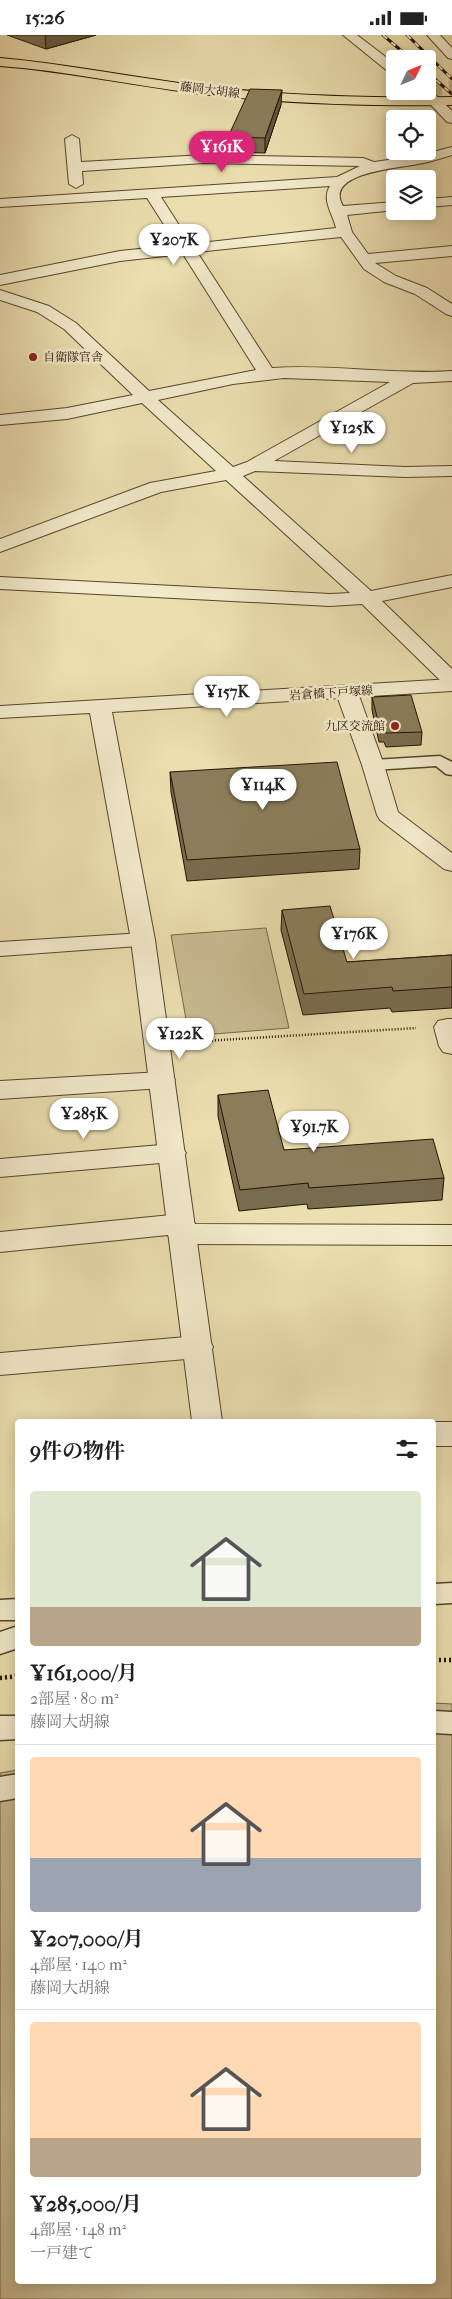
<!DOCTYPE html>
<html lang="ja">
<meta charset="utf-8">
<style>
:root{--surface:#fff;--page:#f6f6f6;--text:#222;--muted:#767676;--line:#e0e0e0;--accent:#db2777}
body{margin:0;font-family:"IM FELL French Canon","Noto Serif JP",serif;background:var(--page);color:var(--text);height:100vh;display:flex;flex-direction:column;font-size:19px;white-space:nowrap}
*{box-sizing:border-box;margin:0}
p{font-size:16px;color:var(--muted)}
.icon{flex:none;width:28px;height:28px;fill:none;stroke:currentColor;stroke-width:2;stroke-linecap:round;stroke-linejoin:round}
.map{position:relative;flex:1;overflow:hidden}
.drawer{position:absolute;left:15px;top:1384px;width:421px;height:865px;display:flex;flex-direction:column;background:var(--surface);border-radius:5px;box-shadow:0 2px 12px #0003}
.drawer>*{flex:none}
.needle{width:32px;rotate:47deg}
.tools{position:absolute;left:386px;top:15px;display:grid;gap:10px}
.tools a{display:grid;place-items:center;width:50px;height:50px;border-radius:5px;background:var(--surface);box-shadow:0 2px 12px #0003;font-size:25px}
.price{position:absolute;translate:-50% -42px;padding:0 11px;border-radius:18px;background:#fff;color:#222;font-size:16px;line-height:32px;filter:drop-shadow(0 1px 2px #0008)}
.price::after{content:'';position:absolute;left:50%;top:30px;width:15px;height:11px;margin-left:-8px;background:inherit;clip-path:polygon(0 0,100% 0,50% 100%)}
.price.current{background:var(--accent);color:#fff}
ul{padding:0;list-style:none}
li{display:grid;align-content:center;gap:10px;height:265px;padding:0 15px}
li+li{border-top:1px solid var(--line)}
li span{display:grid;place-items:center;height:155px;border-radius:5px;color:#555}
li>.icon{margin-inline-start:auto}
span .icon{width:90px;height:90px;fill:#fffc;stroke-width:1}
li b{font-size:21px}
h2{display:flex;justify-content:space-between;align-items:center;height:60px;padding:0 15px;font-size:21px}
.status{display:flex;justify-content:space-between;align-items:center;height:35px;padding:0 25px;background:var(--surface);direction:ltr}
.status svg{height:14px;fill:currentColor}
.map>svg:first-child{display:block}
.green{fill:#c9bb91;stroke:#766749}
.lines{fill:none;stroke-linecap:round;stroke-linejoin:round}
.pedestrian-tunnel{stroke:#c3b58c;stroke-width:14;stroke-dasharray:14 7;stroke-linecap:butt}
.service-casing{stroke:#56462c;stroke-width:3}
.minor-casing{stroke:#56462c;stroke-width:2}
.tertiary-casing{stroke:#56462c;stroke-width:2}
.primary-casing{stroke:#241301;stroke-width:2}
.path-far1{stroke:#241301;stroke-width:2.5;stroke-dasharray:1 2;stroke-linecap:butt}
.path{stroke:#241301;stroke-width:4.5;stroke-dasharray:2 3;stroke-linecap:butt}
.service{fill:#f2eacb;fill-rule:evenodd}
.minor{fill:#f2eacb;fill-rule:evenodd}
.tertiary{fill:#f2eacb;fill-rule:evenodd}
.primary{fill:#ebdeaf;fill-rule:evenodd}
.rail-casing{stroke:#241301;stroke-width:3}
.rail{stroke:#f2eacb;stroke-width:2;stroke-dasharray:5.5;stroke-linecap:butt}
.wall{fill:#786c4e;stroke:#241301}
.shaded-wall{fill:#615840;stroke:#241301}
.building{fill:#8b7d5b;stroke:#241301}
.poi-dot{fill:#8f2418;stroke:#f2eacb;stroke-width:2}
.labels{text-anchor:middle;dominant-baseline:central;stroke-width:5;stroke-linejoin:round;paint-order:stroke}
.far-street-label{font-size:12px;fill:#241301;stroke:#f2eacb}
.far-poi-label{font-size:12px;fill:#241301;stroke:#f2eacb;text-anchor:start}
</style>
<div class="status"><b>15:26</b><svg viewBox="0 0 49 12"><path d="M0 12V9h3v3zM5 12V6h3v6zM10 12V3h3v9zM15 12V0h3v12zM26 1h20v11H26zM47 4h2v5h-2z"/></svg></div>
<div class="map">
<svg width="452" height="2264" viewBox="0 0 452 2264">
<rect width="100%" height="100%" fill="#ebdeaf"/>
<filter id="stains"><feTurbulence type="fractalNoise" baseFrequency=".004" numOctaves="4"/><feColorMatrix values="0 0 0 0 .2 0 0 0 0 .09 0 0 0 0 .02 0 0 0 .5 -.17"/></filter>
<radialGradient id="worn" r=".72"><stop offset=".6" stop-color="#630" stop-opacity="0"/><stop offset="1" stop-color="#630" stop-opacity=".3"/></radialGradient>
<path class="green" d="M266 893 289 993 189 1001 171 900Z
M434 1668 452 1669V2264H0V1738L17 1735 18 2246H434Z"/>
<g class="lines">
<path class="pedestrian-tunnel" d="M428 54 452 53"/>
<g class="service-casing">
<path id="service" d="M440 721 452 727V740L446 739 436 731 373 735 367 734 364 730 367 726 373 725Z
M452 1548V1568L434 1569V1549Z
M18 1564V1585H0V1565Z
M18 1591V1613L0 1619V1597Z
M434 1676 452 1677V1699L434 1698Z
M0 1681H18V1704L0 1705Z
M18 1739V1763L0 1766V1742Z"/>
</g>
<g class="minor-casing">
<path id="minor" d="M343 0H357L395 29V39L390 38Z
M427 0H440L452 13V24L448 23Z
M428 53 452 76V88L447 87 418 56H428Z
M72 100 79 104 81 127 204 120 363 123 374 127 417 121 452 112V120C441 123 430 127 418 129 401 133 323 137 343 171L395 167V175L347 180 352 197 368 219 452 211V221L375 228 396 241 427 253 452 269V281L446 279 415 259 384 247 364 234 341 202 197 217 272 333C332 329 392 340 452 336V346L413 348 274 426 405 432 452 431V441L405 442 255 436 243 441 371 556 452 540V552L382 566 452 634V652L445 650 362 569 330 571 0 554V542L330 559 350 558 226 445 161 457 0 517V504L150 448 216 436 142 368 67 384 0 390V380L67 373 133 360 64 294 37 277 0 265V255L49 271 76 288 149 356 256 335 183 219 120 226 0 250V240L120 216 177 210 147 163 0 172V164L337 142 360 131 204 128 82 136 83 149 76 153 69 149 65 104ZM330 151C321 165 333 179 336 193L191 209 161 162ZM284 343 390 347 247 427 233 432 158 365 233 349Z
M452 162V170L428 172V164Z
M347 652 354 654 358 658 384 730 398 777 452 818V836L444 834 380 785 377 780 362 730 336 658 340 654Z
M143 898 152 900 155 905 152 910 0 921V907Z
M447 984H452V1019L443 1017 439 1011 434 992 438 986Z
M162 1037 171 1039 175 1045 171 1051 162 1053 0 1064V1046Z
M172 1109 182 1112 186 1118 182 1124 172 1127 0 1142V1124Z
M181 1179 191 1182 195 1189 452 1190V1210L182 1209 172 1206 168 1200 0 1217V1197Z
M198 1301 209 1304 213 1312 209 1320 198 1323 0 1340V1318Z
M434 1387H452V1411H434Z"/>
</g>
<g class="tertiary-casing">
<path id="tertiary" d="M452 644V656L112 677 155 905 222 1386H192L131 905 90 678 0 683V671Z"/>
</g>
<g class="primary-casing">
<path id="primary" d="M0 23C68 29 135 43 203 51 285 61 369 63 452 62V70C369 71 285 69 202 59 135 51 68 36 0 31Z"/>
</g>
<path class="path-far1" d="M188 1007 416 993"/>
<path class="path" d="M434 1625H452
M0 1643 18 1641"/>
<use href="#service" class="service"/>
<use href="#minor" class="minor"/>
<use href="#tertiary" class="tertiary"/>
<use href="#primary" class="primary"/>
<g class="rail-casing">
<path id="rail" d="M383 0 411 24
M407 0 452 44
M428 38 452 59"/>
</g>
<use href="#rail" class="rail"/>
</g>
<path class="wall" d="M7 0H96L46 14Z
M281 70 265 118 228 117V102Z
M372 662 422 697 421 710 386 712 384 707H379L372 675Z
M170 737 360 814 359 834 187 846 171 757Z
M282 875 347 927 452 920V973L392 977 390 973 303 980 281 895Z
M218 1060 284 1115 444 1143 442 1165 308 1174 307 1169 239 1176 218 1081Z"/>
<path class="shaded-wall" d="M47 0H96L46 14 45 1Z
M282 55 281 70 265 118V103Z"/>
<path class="building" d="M250 54 282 55 265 103 228 102Z
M411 660 422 697 386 698 385 694H380L372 662Z
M337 727 360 814 187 825 170 737Z
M330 871 347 927 452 920V952L393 956 392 952 304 959 282 875Z
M268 1055 284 1115 433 1104 444 1143 309 1153 308 1148 240 1155 218 1060Z"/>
<g class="poi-dot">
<circle cx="33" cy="322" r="5"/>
<circle cx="395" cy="691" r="5"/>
</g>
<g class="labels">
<g class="far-street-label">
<text transform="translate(210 55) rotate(7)">藤岡大胡線</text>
<text transform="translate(331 658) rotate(-4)">岩倉橋下戸塚線</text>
</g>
<g class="far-poi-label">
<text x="43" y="322">自衛隊官舎</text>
<text x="385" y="691" text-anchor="end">九区交流館</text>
</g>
</g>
<rect width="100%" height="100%" filter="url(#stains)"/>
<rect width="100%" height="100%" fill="url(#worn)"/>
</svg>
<div class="tools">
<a><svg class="needle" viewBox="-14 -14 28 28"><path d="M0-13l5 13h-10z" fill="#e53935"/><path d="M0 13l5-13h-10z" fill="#767676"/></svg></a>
<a><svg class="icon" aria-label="locate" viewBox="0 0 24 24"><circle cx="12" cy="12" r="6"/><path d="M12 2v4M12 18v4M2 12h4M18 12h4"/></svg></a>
<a><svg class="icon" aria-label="layers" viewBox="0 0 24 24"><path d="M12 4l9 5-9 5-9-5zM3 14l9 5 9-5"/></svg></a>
</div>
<b class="price current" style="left:222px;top:138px">¥161K</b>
<b class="price" style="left:174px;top:231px">¥207K</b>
<b class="price" style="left:352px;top:419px">¥125K</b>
<b class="price" style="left:227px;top:683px">¥157K</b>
<b class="price" style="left:263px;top:776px">¥114K</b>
<b class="price" style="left:354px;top:925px">¥176K</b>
<b class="price" style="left:180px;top:1025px">¥122K</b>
<b class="price" style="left:84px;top:1105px">¥285K</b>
<b class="price" style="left:314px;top:1118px">¥91.7K</b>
<section class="drawer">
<h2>9件の物件<svg class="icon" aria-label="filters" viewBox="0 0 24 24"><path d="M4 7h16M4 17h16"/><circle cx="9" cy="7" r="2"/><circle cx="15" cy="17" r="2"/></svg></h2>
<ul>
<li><span style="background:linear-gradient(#dfe7d0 75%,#b9a48a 0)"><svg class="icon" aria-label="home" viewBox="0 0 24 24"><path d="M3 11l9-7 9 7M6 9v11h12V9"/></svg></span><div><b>¥161,000/月</b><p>2部屋 · 80 m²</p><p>藤岡大胡線</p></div></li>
<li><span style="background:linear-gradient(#ffd9b3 65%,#9aa5b1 0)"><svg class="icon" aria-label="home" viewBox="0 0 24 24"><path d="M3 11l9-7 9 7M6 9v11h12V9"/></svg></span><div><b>¥207,000/月</b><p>4部屋 · 140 m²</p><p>藤岡大胡線</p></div></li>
<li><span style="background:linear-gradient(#ffd9b3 75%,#b9a48a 0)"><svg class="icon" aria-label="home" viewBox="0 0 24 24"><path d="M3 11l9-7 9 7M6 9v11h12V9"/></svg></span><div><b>¥285,000/月</b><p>4部屋 · 148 m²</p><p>一戸建て</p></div></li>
</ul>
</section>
</div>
